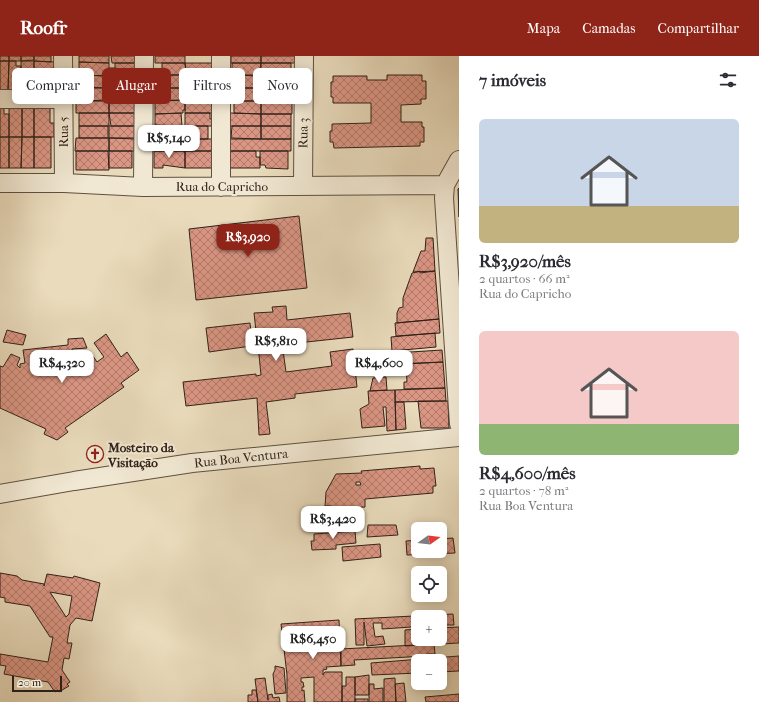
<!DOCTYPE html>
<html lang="pt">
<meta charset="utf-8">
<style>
:root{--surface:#fff;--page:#f2f2f3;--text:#2b2b33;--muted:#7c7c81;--accent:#8f2418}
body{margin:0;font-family:"IM FELL French Canon",serif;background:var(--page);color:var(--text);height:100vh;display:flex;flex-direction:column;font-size:15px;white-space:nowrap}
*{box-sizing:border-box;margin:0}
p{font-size:13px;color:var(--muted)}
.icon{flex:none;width:22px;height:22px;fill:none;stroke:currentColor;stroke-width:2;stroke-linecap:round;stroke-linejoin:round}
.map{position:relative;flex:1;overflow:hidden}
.side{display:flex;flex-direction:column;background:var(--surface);width:300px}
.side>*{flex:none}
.top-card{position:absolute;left:12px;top:12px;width:380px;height:36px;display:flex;gap:8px}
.needle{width:26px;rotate:75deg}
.buttons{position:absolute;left:411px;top:466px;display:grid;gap:8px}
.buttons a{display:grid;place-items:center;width:36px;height:36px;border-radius:6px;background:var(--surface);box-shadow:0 2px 10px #0003;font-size:20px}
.scale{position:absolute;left:12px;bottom:10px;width:50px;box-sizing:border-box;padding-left:4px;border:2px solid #312118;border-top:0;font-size:11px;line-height:14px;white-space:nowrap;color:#312118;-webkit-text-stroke:3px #f1e8d3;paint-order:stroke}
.price{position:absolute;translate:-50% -34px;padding:0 9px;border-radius:8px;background:#fff;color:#222;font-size:13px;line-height:26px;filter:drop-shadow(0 1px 2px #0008)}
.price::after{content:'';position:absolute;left:50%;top:24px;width:12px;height:9px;margin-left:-6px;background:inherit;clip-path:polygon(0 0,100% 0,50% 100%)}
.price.active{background:var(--accent);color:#fff}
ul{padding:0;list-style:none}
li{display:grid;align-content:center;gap:8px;height:212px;padding:0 20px}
li span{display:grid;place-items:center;height:124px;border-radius:6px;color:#555}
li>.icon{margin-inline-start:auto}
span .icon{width:72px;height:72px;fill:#fffc;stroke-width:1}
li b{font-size:17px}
h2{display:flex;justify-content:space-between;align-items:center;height:48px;padding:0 20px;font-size:17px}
.tag{padding:0 14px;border-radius:6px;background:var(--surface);box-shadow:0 2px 10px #0003;font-size:14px;line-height:36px}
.tag.active{background:var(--accent);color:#fff}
header{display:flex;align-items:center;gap:24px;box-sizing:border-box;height:56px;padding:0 20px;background:var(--accent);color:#fff}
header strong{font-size:19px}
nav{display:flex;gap:22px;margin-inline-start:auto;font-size:14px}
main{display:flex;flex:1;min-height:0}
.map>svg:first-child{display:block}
.building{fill:url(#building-cross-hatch);stroke:#312118;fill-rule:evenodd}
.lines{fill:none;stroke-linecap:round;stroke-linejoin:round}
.minor-casing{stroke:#5f5041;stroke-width:20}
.minor{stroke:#f1e8d3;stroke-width:18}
.labels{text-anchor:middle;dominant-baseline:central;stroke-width:4;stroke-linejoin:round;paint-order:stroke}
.street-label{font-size:13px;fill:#312118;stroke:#f1e8d3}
.poi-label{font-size:13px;font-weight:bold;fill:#312118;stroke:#f1e8d3;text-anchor:start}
</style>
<header>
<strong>Roofr</strong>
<nav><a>Mapa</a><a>Camadas</a><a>Compartilhar</a></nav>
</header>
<main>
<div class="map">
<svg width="459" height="646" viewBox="0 0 459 646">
<defs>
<pattern id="building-cross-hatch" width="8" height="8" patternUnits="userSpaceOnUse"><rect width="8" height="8" fill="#db9684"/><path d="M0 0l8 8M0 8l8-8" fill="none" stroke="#b27a6b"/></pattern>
</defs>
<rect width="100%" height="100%" fill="#e9dbbc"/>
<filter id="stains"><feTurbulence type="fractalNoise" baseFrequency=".005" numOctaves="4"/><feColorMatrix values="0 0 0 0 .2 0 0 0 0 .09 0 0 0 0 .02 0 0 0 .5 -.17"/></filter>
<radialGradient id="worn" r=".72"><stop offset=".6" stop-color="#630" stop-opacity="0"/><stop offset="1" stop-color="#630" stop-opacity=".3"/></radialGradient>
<path class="building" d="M0 0H9V5H0Z
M9 0H21V5H9Z
M21 0H34V4L21 5Z
M34 0H51V6L34 5Z
M79 0H109V7L79 6Z
M111 0H139L140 7H112Z
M155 0H185V7H155Z
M231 0H261V7H231Z
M261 0H295V7H261Z
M0 5H9L8 35H0Z
M9 5H16V10H21V35H8Z
M21 5H34V35H21Z
M34 5 55 6V34L34 35Z
M79 6 109 7V20L79 19Z
M115 7H140L139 20H109V12H115Z
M162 7H185L186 19H162Z
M185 7H214L216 19H188V13L186 14Z
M232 7H261L259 19H232Z
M261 7H291V20H261Z
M79 19 109 20V32L79 31Z
M114 19 139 20V32H109V22H114Z
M154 19H186V32H155Z
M186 19H216V32H186Z
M231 19 261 20V28H256V32H231Z
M387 19H422V25H426V43H421V48L401 49V66H422V71H424V86H420V90L334 92 333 86H330V75H332V68L371 67V47H333V41H331V26H333V20H367V24H387Z
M261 20H293V32H261Z
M81 32H109V44L79 45Z
M109 32H139V45H109Z
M155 32H185V44L155 45Z
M185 32H216L214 45 185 44Z
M228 32H261L259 45H228Z
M262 32H293V45H262Z
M185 44 214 45V57H185Z
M185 44V54H183V57L155 58V45Z
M76 45H109V57H76Z
M109 45H137V57H109Z
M234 45H261V58L234 57Z
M261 45H292V58H261Z
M0 51H4V58H9V81H0Z
M9 51H22V81H9Z
M22 51H34V81H22Z
M34 51H50V67H54V81H34Z
M79 57H109V70H79Z
M109 57H137V70H111Z
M181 57 182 70 155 69V58Z
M185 57H210V63H214V70H185Z
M230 57 261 58V70H230Z
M261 58H291V70H261Z
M79 70H108V82H79Z
M109 70H137L136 82H109Z
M155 70H182L181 83H155Z
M185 70H187V76H189V70H208V83H185Z
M232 70H261V83L231 82Z
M261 70H291V83H261Z
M0 81H9V112H0Z
M9 81H22L21 112H9Z
M22 81H34V112H21Z
M34 81H51V112H34Z
M76 82H109V95H75Z
M109 82 136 83V95H109Z
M155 83H180V88H185V95H154Z
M191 83H214V95H185V88H191Z
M230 83H291V95H230Z
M76 95H108L109 114H76Z
M109 95H132V112H109Z
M154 95H185V112L163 109V112H154Z
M185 95H214L215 112H185Z
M230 95H256V101H260V112H230Z
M260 95H288V113L266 112 265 109H260Z
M459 132V161L458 133Z
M299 160 307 232 196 244 189 173Z
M426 182H433L435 215 413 216 421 195H425Z
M420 215V217L435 215 439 263 397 267V257L399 252 403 251V242L412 217Z
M286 250 287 264 350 257 353 281 288 288V286L282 287 286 316 332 310 330 296 353 293 357 331 295 338V342L266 346 270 378 259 379 257 342 186 350 183 326 256 318V320L261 319 258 289 209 296 206 272 250 267 252 285 257 284 254 257 273 256 272 251Z
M439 263 440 277 396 280 395 267Z
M7 274 26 279 23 289 3 286Z
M435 277 436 291 392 295 391 281Z
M106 278 121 301 127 296 139 314 121 327 124 331 65 372 68 376 57 384 44 378 46 373 0 352V310L3 311 11 298 20 302 17 309 20 312V308L25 307 23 294 68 289V283L83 282 87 292 72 293 74 306 79 305 90 296 97 306 104 301 94 287Z
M442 294 443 306 396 308 395 297Z
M443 306 445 332 404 333V326H407L406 308Z
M386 321 387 334 370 335 373 322Z
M445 332 446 345 395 346V334Z
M395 334 396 374 387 375 386 351H383L385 370 362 372 360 353 369 348 368 335Z
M418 345H448L449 372H421Z
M395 346H404L406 373 396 374Z
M420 410V413L434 412 436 430H433V437L365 443V451L350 452 351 455 332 456V450H325L326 436 336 418 362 417 361 415ZM356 426H360L361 429H356Z
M368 469H396L398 479 367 481Z
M443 472 444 482 440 483V473H424Z
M418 473V484L412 485V475Z
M355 475 356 487 336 489V493L312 494 311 485H314V478Z
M453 482 455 497 407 499 406 485 418 484V495H440V483Z
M380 488 381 501 343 505 342 491Z
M0 517 17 520 22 524 44 528V530L47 518 73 522 74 520 100 527 92 565 76 562 70 569 67 587H72L69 603 64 602 62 614 70 626 67 628 69 630 59 636 58 634 55 636 48 626 4 618 6 610 0 609V598L48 606 53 581H50L30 550 5 546V542L0 541ZM50 536 72 540 69 558 66 561Z
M453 558 454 569H440V561H418V570L411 571 382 573V567H373L375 581 383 580 385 588 367 590 364 566V589H356L355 563Z
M339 564 341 610 326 611 327 613 323 614V619L325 616H342V646H314V621L301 622V626H303L304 631H302V635L304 634 305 646H287V619L281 568Z
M459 571V587L405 590V574L418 573V583H440V572Z
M434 588 435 598H426V600L354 604 355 609 341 610V593Z
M459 600V615L440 616V605H418V617L372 619 371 607Z
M275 610 284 612 286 637 275 638 273 618 275 614Z
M369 619V639H355V621Z
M346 621H355V646H342V630H346Z
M265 622 268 644V639L272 638 273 642 279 641 280 646H258L255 623Z
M395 622 396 646H384V623Z
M404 627 406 646H396L395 628Z
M369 628H374V633L383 632V646H369Z
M252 634H256L258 646H248V639H252Z
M459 638V646H426L425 641Z
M355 643H368V646H355Z"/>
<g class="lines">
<g class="minor-casing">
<path id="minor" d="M63 0 64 127
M0 43H63
M459 104 445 129 444 142 459 368
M0 127H64L143 131 445 129
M303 130 304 0
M143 131 144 0
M221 131V0
M0 438 74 425 192 407 459 381"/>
</g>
<use href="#minor" class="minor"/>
</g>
<defs>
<g id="church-ring" transform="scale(0.9)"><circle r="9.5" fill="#f1e8d3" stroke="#8f2418" stroke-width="1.5"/><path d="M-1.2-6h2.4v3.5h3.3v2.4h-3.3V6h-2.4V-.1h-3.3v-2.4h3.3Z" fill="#8f2418"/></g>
</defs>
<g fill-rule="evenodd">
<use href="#church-ring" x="95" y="398"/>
</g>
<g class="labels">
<g class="street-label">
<text transform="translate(63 76) rotate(-90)">Rua 5</text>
<text transform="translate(303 77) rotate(-89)">Rua 3</text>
<text x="222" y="130">Rua do Capricho</text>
<text transform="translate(241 402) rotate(-6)">Rua Boa Ventura</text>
</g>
<g class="poi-label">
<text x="108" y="391">Mosteiro da<tspan x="108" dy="15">Visitação</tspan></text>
</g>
</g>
<rect width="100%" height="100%" filter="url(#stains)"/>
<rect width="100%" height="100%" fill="url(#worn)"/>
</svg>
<div class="buttons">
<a><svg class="needle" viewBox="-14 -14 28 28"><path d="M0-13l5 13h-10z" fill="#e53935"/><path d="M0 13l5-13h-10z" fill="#7c7c81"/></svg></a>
<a><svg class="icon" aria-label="locate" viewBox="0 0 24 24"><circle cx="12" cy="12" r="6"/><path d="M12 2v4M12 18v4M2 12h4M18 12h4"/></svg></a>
<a>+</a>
<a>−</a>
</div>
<div class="scale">20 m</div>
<b class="price" style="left:169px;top:103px">R$5,140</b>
<b class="price active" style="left:248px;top:202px">R$3,920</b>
<b class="price" style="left:276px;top:306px">R$5,810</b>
<b class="price" style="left:62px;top:328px">R$4,320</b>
<b class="price" style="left:379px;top:328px">R$4,600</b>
<b class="price" style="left:333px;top:484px">R$3,420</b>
<b class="price" style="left:313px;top:604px">R$6,450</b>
<div class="top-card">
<a class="tag">Comprar</a>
<a class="tag active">Alugar</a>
<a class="tag">Filtros</a>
<a class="tag">Novo</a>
</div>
</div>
<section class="side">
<h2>7 imóveis<svg class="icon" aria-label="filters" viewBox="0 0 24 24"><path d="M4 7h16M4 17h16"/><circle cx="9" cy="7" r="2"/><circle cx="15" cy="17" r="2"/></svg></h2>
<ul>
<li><span style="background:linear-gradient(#c9d6e8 70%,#c2b280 0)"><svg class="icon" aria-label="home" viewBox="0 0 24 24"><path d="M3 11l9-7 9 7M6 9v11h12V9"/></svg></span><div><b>R$3,920/mês</b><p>2 quartos · 66 m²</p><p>Rua do Capricho</p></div></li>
<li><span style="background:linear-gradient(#f6c9c9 75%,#8fb573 0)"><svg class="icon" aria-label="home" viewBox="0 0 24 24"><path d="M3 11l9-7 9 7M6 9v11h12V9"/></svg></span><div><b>R$4,600/mês</b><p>2 quartos · 78 m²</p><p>Rua Boa Ventura</p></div></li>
</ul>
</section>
</main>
